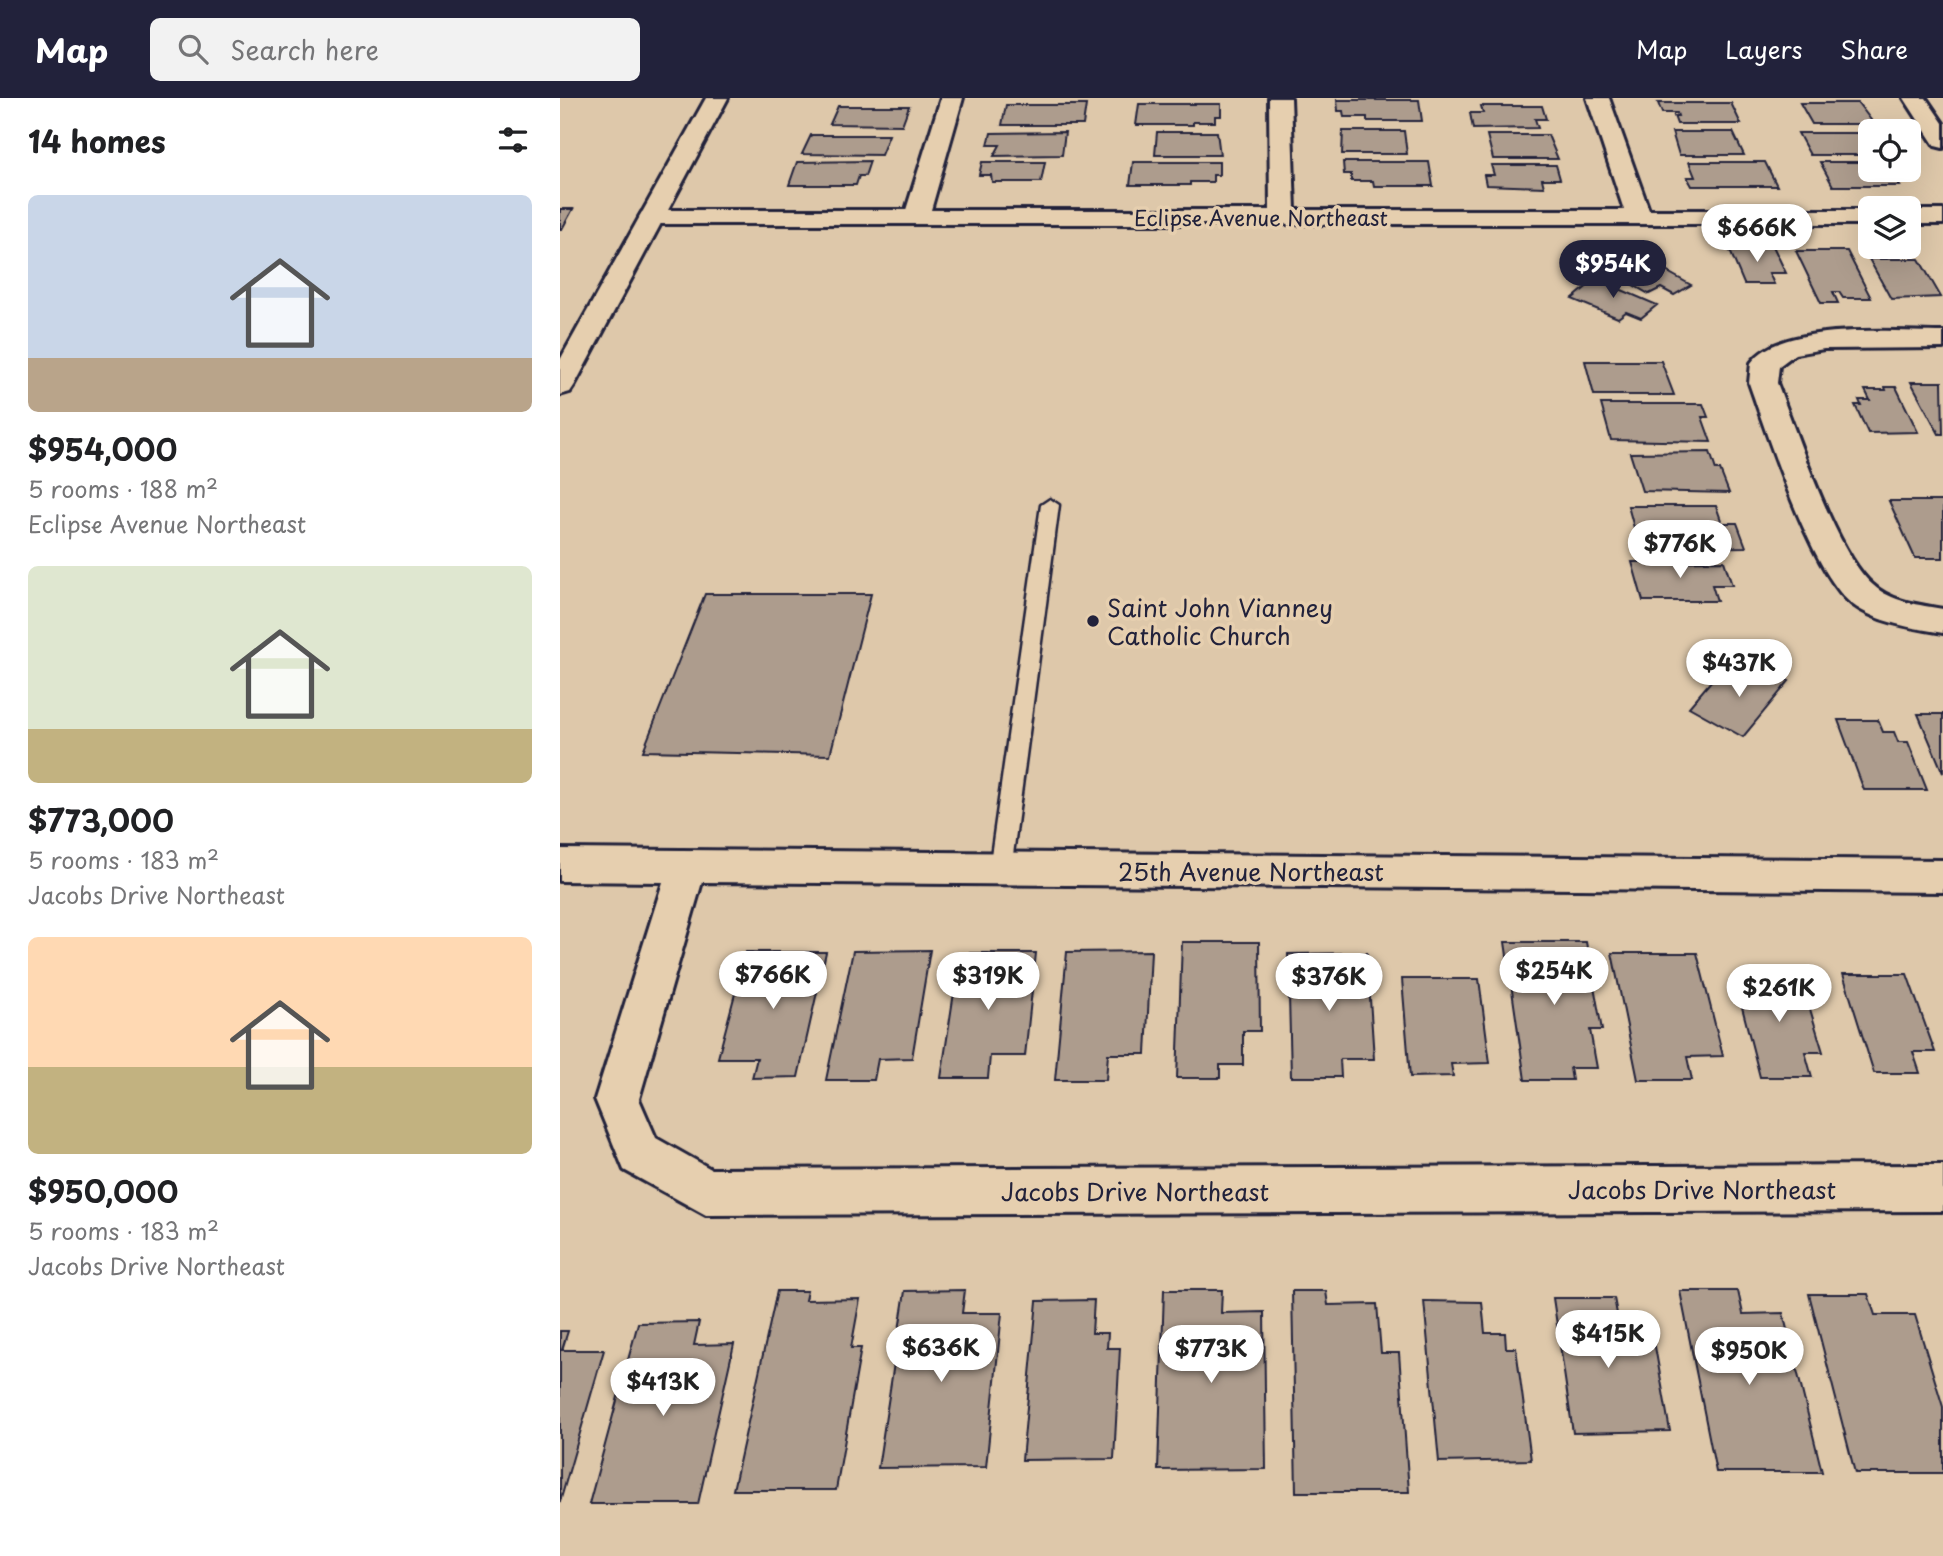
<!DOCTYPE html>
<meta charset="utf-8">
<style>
:root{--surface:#fff;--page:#f2f2f2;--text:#202124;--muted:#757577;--accent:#22223b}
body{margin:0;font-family:"Playpen Sans",sans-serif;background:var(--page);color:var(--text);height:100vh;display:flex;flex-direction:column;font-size:26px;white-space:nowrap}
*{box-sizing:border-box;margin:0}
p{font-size:23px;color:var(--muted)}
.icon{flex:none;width:38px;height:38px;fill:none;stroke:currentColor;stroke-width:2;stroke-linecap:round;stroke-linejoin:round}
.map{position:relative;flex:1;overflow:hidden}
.side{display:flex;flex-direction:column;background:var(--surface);width:560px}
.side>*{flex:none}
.controls{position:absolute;left:1298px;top:21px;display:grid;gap:14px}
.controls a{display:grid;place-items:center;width:63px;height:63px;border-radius:10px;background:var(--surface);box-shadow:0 7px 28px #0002;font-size:35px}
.price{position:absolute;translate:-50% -60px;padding:0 16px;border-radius:24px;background:#fff;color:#222;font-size:23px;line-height:46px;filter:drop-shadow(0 2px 4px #0008)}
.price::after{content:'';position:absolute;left:50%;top:42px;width:21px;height:16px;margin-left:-10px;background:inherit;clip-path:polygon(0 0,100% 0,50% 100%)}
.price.selected{background:var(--accent);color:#fff}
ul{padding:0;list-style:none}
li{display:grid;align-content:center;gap:14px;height:371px;padding:0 28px}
li span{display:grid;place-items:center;height:217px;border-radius:10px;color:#555}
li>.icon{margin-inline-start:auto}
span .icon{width:126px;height:126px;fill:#fffc;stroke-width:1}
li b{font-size:30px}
h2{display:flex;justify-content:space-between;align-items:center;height:84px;padding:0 28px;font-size:30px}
header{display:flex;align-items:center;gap:42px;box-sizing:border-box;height:98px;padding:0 35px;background:var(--accent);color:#fff}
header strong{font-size:33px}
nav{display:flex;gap:38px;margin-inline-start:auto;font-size:24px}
.search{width:490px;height:63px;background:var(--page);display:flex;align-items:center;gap:18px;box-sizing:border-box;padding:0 24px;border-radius:10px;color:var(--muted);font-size:26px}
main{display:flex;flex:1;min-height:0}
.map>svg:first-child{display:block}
.building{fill:#ad9c8d;stroke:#22223b;stroke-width:2}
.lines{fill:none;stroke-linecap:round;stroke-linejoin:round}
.service-casing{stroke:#22223b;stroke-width:5}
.minor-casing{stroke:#22223b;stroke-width:6}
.tertiary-casing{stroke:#22223b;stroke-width:6}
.service{fill:#e6cfaf;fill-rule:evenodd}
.minor{fill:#e6cfaf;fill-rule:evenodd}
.tertiary{fill:#e6cfaf;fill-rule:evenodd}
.poi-dot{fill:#22223b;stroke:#e6cfaf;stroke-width:2.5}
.labels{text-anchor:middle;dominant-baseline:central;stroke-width:7;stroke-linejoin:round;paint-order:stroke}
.far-street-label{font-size:21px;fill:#22223b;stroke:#e6cfaf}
.poi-label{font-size:24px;fill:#22223b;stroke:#e6cfaf;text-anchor:start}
.street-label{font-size:24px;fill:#22223b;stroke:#e6cfaf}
</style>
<header>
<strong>Map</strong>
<div class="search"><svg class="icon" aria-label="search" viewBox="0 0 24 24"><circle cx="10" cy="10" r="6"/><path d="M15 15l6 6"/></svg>Search here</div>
<nav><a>Map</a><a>Layers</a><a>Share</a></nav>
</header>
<main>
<section class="side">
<h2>14 homes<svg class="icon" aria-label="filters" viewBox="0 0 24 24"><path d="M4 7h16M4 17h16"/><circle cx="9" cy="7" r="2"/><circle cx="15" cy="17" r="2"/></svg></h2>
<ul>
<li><span style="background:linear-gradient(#c9d6e8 75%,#b9a48a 0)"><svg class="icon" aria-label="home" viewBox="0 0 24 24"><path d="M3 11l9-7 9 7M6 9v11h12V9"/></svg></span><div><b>$954,000</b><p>5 rooms · 188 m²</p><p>Eclipse Avenue Northeast</p></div></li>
<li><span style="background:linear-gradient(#dfe7d0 75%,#c2b280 0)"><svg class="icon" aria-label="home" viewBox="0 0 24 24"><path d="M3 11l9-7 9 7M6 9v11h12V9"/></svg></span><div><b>$773,000</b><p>5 rooms · 183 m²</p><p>Jacobs Drive Northeast</p></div></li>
<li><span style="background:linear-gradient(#ffd9b3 60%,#c2b280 0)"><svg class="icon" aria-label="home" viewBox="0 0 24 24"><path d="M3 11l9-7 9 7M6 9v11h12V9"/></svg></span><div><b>$950,000</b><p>5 rooms · 183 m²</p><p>Jacobs Drive Northeast</p></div></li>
</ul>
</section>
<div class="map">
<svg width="1383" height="1458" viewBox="0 0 1383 1458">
<rect width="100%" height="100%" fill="#dec8aa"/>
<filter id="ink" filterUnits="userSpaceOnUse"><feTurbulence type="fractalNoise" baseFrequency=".0143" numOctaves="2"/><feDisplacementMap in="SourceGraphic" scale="14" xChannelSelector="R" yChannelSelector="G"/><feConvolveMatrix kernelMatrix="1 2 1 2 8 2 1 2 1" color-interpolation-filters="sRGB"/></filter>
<g filter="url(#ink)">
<path class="building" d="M777 2H859L862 23H807V19H784L783 13H778Z
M1098 5H1171L1181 26H1117L1114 18H1118L1117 15H1102Z
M1240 5H1298L1314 26H1252Z
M579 6H661V18H655V24H633V27H576Z
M446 7H526L523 27H442Z
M278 8H349L342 27 270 26Z
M921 8H982L986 21H975L978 30 913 31 910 15H923Z
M783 33H844L847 56H782Z
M505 34 502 57 434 58 440 47H428L431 35Z
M597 34H657L660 57H595Z
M1112 34H1173L1184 57H1119Z
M1238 35H1311V57H1250Z
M251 37H329L321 57 242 56Z
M927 37H988L998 61H933Z
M310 63 305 78H299L296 87H229L237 64Z
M422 64H485L481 84H432L431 77H419Z
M573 64H659V77H653V84H630V87H570Z
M783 64H869L873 88H814L813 83H791V76H784Z
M1129 64H1205L1217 88H1132L1127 79H1135Z
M1260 64H1311V72H1342L1345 77H1333L1340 88H1273Z
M931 67H996L1000 81H982L984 89 926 87 924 77H934Z
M0 111H13L2 131H0Z
M1168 148H1213L1226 175H1209L1214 186H1184Z
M1236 153H1287L1311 200H1283L1279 194H1273L1278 205H1261Z
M1077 157 1131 187 1114 197 1101 190 1089 196 1047 172Z
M1309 161H1359L1381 199 1331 201Z
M1036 181 1097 207 1081 220 1066 214 1058 220 1012 201Z
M1025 263H1101L1114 297H1034Z
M1351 284H1382L1383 336H1379Z
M1325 289H1336L1358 334 1308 335 1295 307H1301L1299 302H1310L1305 292H1326Z
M1041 306H1143L1148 319H1142L1151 344 1051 342Z
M1150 354 1156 372H1160L1169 395 1082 393 1070 355Z
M1329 403H1383V460H1355Z
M1068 408H1156L1162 425H1177L1186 449 1097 450 1094 437H1076Z
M1164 463 1172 487H1152L1157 503H1083L1072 464Z
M145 496H311L270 657 83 653Z
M1190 571 1207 580 1212 574 1229 583 1183 639 1129 609 1157 576 1166 581 1172 573 1183 579Z
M1358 616H1383V675Z
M1278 622H1318L1323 634H1334L1338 644H1348L1367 692H1304Z
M622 844H699L700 933H683V967H660V980H617Z
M945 844H1026L1042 932H1030L1037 970H1010L1012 982H965Z
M370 852 352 960 318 961 314 982H266L293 853Z
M591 853 586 956H548L546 982H495L507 854Z
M186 854H266L238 979 192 980 197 960H158Z
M400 855H476L465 958H430L428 980H381Z
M807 855 814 961H780L781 979H731L728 856Z
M1052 855H1137L1163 958 1127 959 1132 982H1078Z
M1283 876H1347L1375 954H1353L1360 975H1314Z
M1174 878H1240L1263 954H1245L1252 979H1200Z
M842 881H919L930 965 891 966 893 978 850 979Z
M405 1192 402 1215H442L426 1369 318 1370 345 1193Z
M604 1192H662L661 1215 704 1214 706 1371 598 1372Z
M217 1193H247L245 1202 300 1201 291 1250H301L276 1392H173Z
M732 1193H766L768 1207 817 1206 821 1255H839L849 1394H736Z
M1120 1193H1178L1183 1216 1223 1215 1262 1374H1156Z
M1249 1196H1308L1315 1217H1355L1383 1309V1375H1295Z
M993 1200H1054L1058 1221 1073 1220 1077 1243H1094L1110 1333 1013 1335Z
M534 1202 532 1235H548L547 1250H560L554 1361 462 1362 477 1203Z
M864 1203 922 1204 925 1235H945L946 1250H956L971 1362 879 1364Z
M139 1224 134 1247 174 1246 138 1406H29L78 1225Z
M0 1233H8L2 1252H44L0 1404Z"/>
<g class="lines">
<g class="service-casing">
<path id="service" d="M490 401 499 407 451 772 448 778 440 781 432 778 429 772 481 407Z"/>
</g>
<g class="minor-casing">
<path id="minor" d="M381 0H403L371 112H710L709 0H731L735 112H1064L1027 0H1049L1089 112H1311V126H91L82 124 79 119 82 114 91 112H346Z
M1344 0H1366L1383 25V50L1375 48Z
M1349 112H1383V126H1349Z
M1383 234V250L1264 251 1235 256 1219 268 1217 285C1237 335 1275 454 1313 487 1331 504 1360 507 1383 511V535C1353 530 1317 525 1292 506 1252 476 1207 336 1189 285L1191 265C1220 223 1335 234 1383 234Z
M0 751 1383 762V794L142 784 79 1001 96 1040 151 1071 1383 1067V1113L146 1117 64 1072 35 1001 103 784 0 783Z"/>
</g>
<g class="tertiary-casing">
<path id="tertiary" d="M146 0H168L14 288 10 294 0 297V262Z"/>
</g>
<use href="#service" class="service"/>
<use href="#minor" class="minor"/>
<use href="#tertiary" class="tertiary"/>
</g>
</g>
<circle class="poi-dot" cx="533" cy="523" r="7"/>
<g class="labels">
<g class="far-street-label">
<text x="701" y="119">Eclipse Avenue Northeast</text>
</g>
<g class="poi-label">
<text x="547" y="509">Saint John Vianney<tspan x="547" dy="28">Catholic Church</tspan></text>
</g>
<g class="street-label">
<text x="691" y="773">25th Avenue Northeast</text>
<text x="1142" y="1091">Jacobs Drive Northeast</text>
<text x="575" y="1093">Jacobs Drive Northeast</text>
</g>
</g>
</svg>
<div class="controls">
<a><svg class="icon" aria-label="locate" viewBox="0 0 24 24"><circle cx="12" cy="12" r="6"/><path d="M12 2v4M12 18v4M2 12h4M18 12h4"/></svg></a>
<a><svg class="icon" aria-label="layers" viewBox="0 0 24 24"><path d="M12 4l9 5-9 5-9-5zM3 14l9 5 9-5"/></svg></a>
</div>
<b class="price" style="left:1197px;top:166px">$666K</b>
<b class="price selected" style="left:1053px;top:202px">$954K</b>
<b class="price" style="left:1120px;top:482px">$776K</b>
<b class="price" style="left:1179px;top:601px">$437K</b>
<b class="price" style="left:994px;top:909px">$254K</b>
<b class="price" style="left:213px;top:913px">$766K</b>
<b class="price" style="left:428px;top:914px">$319K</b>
<b class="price" style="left:769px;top:915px">$376K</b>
<b class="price" style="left:1219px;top:926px">$261K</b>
<b class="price" style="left:1048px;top:1272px">$415K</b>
<b class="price" style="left:381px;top:1286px">$636K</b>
<b class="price" style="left:651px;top:1287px">$773K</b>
<b class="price" style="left:1189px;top:1289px">$950K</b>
<b class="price" style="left:103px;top:1320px">$413K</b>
</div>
</main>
